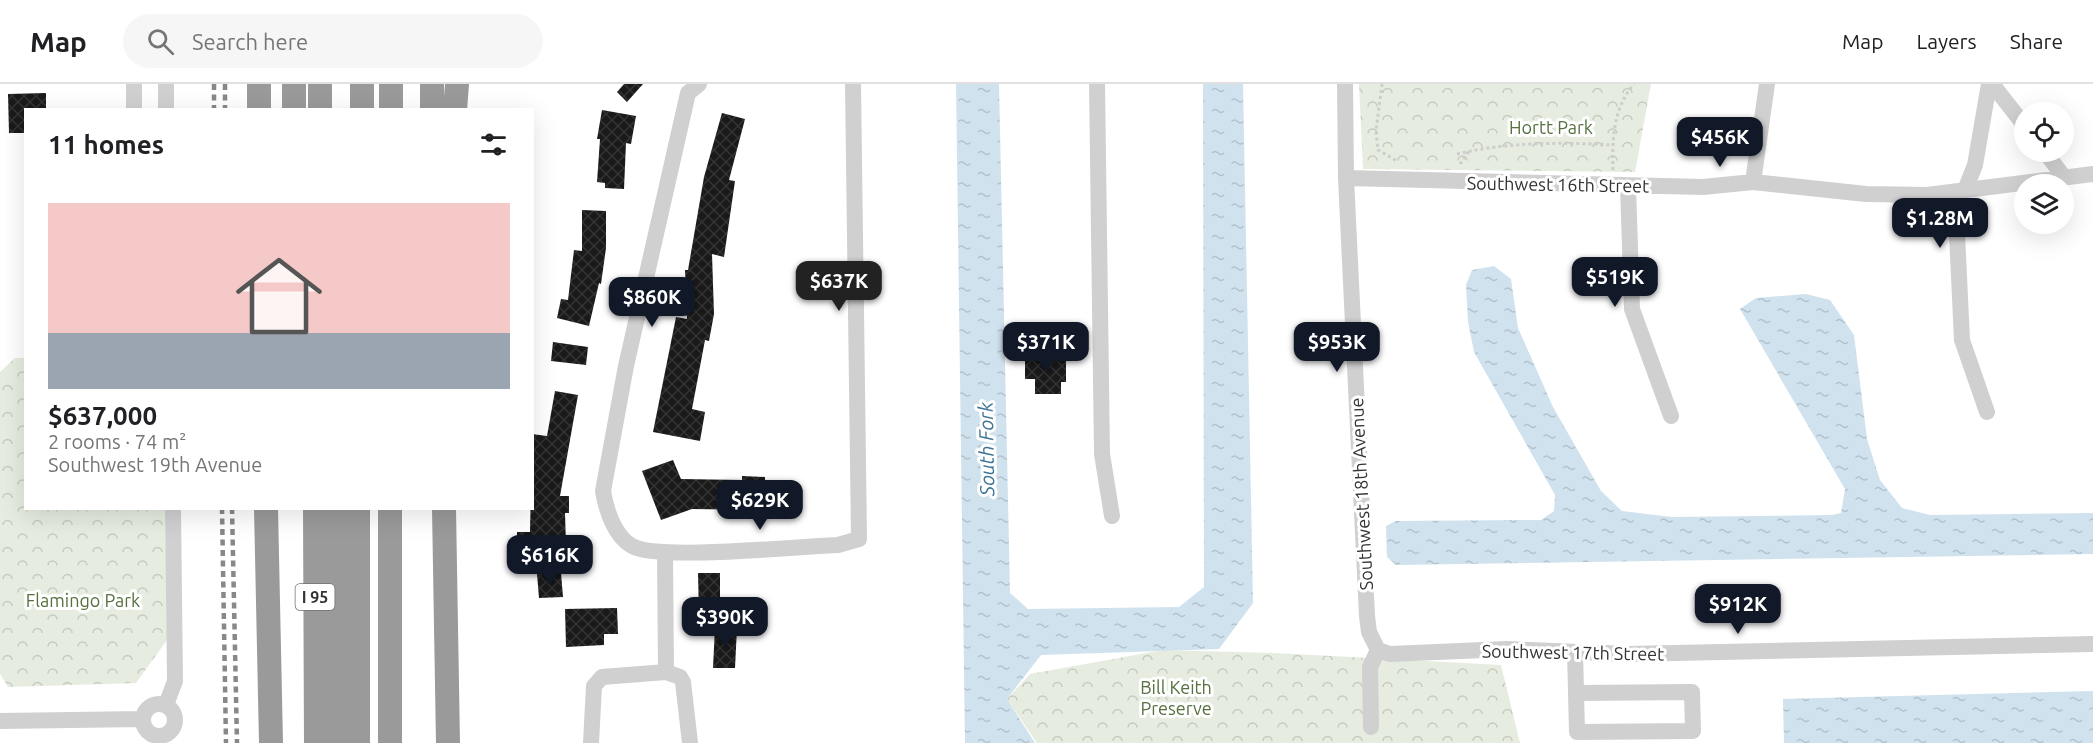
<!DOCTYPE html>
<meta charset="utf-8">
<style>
:root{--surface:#fff;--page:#f6f6f6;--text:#202124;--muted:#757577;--line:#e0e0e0;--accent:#111827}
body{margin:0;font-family:Ubuntu,sans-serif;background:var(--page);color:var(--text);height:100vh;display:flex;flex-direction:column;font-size:22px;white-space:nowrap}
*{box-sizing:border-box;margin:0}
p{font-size:20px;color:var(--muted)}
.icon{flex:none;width:33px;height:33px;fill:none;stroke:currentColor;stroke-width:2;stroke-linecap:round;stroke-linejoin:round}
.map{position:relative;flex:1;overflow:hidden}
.sheet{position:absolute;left:24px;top:24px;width:510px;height:402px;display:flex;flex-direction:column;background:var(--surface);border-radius:0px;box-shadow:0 6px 24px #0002}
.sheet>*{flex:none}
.buttons{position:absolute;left:2014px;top:18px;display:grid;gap:12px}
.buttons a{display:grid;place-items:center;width:60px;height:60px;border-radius:50%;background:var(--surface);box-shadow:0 6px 24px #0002;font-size:30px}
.price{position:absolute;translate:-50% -51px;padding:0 14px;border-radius:12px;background:var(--accent);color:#fff;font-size:20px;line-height:39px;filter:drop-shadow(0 2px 3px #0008)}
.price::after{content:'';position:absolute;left:50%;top:36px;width:18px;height:14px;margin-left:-9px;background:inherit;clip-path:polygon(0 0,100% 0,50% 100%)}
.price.selected{background:#222;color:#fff}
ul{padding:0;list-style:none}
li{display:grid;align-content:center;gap:12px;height:318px;padding:0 24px}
li span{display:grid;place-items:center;height:186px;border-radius:0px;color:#555}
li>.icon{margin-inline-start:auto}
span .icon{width:108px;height:108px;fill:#fffc;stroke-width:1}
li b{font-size:26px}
h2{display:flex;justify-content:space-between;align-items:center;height:72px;padding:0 24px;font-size:26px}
header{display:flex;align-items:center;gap:36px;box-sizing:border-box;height:84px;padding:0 30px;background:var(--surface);border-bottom:2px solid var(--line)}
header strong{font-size:28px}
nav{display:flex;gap:33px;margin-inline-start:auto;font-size:21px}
.search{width:420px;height:54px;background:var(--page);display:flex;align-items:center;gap:15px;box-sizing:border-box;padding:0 21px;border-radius:33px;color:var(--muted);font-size:22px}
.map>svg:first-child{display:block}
.park{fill:url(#park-crowns)}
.water{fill:url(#water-ripples)}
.building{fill:url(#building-cross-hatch)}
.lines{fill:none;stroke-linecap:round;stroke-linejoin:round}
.path{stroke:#cdcdcd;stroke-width:3;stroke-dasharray:3 3;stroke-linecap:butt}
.minor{stroke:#d0d0d0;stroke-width:16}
.highway{stroke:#9a9a9a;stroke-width:24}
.rail{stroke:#888;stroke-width:4.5;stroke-dasharray:6 4.5;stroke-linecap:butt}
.labels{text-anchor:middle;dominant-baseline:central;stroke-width:6;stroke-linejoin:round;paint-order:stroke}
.shield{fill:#fff;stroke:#707070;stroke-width:1.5}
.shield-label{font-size:16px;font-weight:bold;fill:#333}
.park-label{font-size:18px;fill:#56703f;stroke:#fff}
.street-label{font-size:18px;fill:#333;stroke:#fff}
.water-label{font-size:20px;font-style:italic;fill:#3f7597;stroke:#fff}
</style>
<header>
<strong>Map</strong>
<div class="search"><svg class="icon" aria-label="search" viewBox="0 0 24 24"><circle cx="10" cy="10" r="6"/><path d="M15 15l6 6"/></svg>Search here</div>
<nav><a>Map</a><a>Layers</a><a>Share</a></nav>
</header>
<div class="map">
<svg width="2093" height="659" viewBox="0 0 2093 659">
<defs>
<pattern id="park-crowns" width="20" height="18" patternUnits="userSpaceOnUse" patternTransform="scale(1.5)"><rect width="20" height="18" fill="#e6ecdf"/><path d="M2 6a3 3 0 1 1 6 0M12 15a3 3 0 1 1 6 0" fill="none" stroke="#c6cbc0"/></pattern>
<pattern id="water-ripples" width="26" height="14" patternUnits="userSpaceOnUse" patternTransform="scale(1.5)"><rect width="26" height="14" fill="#cfe2ee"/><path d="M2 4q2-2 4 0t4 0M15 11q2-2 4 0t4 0" fill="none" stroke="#b2c2cd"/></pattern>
<pattern id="building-cross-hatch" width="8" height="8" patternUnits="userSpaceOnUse" patternTransform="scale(1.5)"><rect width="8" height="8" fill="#1a1a1a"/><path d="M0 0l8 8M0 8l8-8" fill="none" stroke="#333"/></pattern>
</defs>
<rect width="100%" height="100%" fill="#fff"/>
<path class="park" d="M1359 0H1651L1635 88 1363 85Z
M15 274H25L26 424 165 425 167 556 136 599 8 603 0 590V288Z
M1163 566 1275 569 1501 581 1520 659H1037L1007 615 1030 590Z"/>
<path class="water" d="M956 0H999L1010 509 1028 525 1179 523 1204 503 1203 0H1243L1253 519 1219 565 1041 571 1007 615 1035 659H965Z
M1494 182 1511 195 1518 244 1553 323 1601 407 1622 427 1672 433 1832 431 1841 429 1845 405 1740 225 1756 214 1806 210 1830 216 1854 251 1867 355 1880 396 1902 424 1930 431 2093 429V470L1396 481 1387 473 1386 442 1396 437 1541 436 1554 427 1555 411 1474 268 1468 238 1466 201 1472 186Z
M2093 607V659H1784L1783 615Z"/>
<path class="building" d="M624 0H643L627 18 617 8Z
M46 9V26H26V49H9L8 10Z
M602 26 636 32 631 60 626 59 624 105 605 104V99L597 98 600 55H597Z
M722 29 745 35 729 96 735 97 724 173 712 170 714 230 709 257 705 256 692 325 705 328 700 357 653 348 676 233 687 235 685 186H688L704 93Z
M582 126 606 127V164L601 200 599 199 589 242 557 234 561 215 568 216 574 166 582 167Z
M553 258 588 263 586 281 551 277Z
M1025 271H1066V298H1061V310H1035V295H1025Z
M555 307 578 311 560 412H569V429H565L566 461 517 462V448H530L532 350 547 352Z
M673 376 681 395 742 396V392L765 393V426L692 425 661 436 642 387Z
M561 489 563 513 539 514 537 490Z
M698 489H720V532H699Z
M617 524 618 550H604V561L566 563 565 525Z
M715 543 737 544 735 584H713Z"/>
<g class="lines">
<path class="path" d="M1382 0 1376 47 1378 66 1397 77
M1457 70C1506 58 1563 58 1612 61
M1460 80 1469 67
M1613 86C1612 56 1613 24 1634 0"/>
<path class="minor" d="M134 0V26
M166 0V26
M699 0 688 9 626 282 603 407C606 425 614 452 632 462 658 477 801 462 838 461L859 455 853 0
M1097 0 1102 370 1112 432
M1345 0 1346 94 1367 532 1369 548 1378 566
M1992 0 2025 42
M2045 68 2064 93
M1346 94 1703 103 1753 98 1866 110 1927 111 2093 90
M1753 98 1767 0
M1628 102 1632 225 1671 332
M1987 328 1962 256 1956 129 1975 81 1989 0
M665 469 666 588
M1378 566 1390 570 1507 565 1628 570 2093 560
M1575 568 1577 648 1693 647 1692 608 1576 609
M143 636a16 16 0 1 1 32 0a16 16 0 1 1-32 0Z
M166 621 175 597 173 424
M0 637 142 635
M1371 643 1370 583 1378 566
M591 659 594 602 602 593 666 588 680 593 683 598 690 659"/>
<path class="highway" d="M259 0V26
M294 0V26
M320 26V0
M362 26V0
M391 26V0
M432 26V0
M455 26 457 0
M266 424 271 659
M315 424 316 659
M335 424 336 659
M390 424V659
M444 424 448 659
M358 659V424"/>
<path class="rail" d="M214 0V26
M225 0V26
M222 424 226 659
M232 424 237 659"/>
</g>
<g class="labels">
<rect class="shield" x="295.5" y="500" width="39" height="26" rx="4.5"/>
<g class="shield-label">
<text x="315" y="513">I 95</text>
</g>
<g class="park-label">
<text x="1551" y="43">Hortt Park</text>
<text x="83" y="516">Flamingo Park</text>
<text x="1176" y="603">Bill Keith<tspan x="1176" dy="21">Preserve</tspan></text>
</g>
<g class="street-label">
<text transform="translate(1558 100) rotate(1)">Southwest 16th Street</text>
<text transform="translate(1361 410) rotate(-93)">Southwest 18th Avenue</text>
<text transform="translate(1573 568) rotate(1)">Southwest 17th Street</text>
</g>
<g class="water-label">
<text transform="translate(986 365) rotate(-91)">South Fork</text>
</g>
</g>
</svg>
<div class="buttons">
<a><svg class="icon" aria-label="locate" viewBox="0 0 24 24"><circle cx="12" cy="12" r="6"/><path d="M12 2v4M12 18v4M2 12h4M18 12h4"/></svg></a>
<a><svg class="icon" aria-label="layers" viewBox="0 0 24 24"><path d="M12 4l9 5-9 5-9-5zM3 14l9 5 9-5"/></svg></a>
</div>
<b class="price" style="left:1720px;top:84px">$456K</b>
<b class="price" style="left:1940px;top:165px">$1.28M</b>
<b class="price" style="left:1615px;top:224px">$519K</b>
<b class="price selected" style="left:839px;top:228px">$637K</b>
<b class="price" style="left:652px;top:244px">$860K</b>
<b class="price" style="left:1046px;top:289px">$371K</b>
<b class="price" style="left:1337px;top:289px">$953K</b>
<b class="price" style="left:760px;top:447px">$629K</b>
<b class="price" style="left:550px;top:502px">$616K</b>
<b class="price" style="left:1738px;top:551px">$912K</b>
<b class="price" style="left:725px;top:564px">$390K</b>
<section class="sheet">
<h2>11 homes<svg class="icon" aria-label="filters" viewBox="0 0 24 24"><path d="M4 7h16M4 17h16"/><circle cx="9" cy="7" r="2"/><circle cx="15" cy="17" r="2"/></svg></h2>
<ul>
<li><span style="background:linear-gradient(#f6c9c9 70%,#9aa5b1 0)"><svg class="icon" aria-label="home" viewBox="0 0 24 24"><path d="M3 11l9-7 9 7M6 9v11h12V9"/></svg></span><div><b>$637,000</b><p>2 rooms · 74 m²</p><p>Southwest 19th Avenue</p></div></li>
</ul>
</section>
</div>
